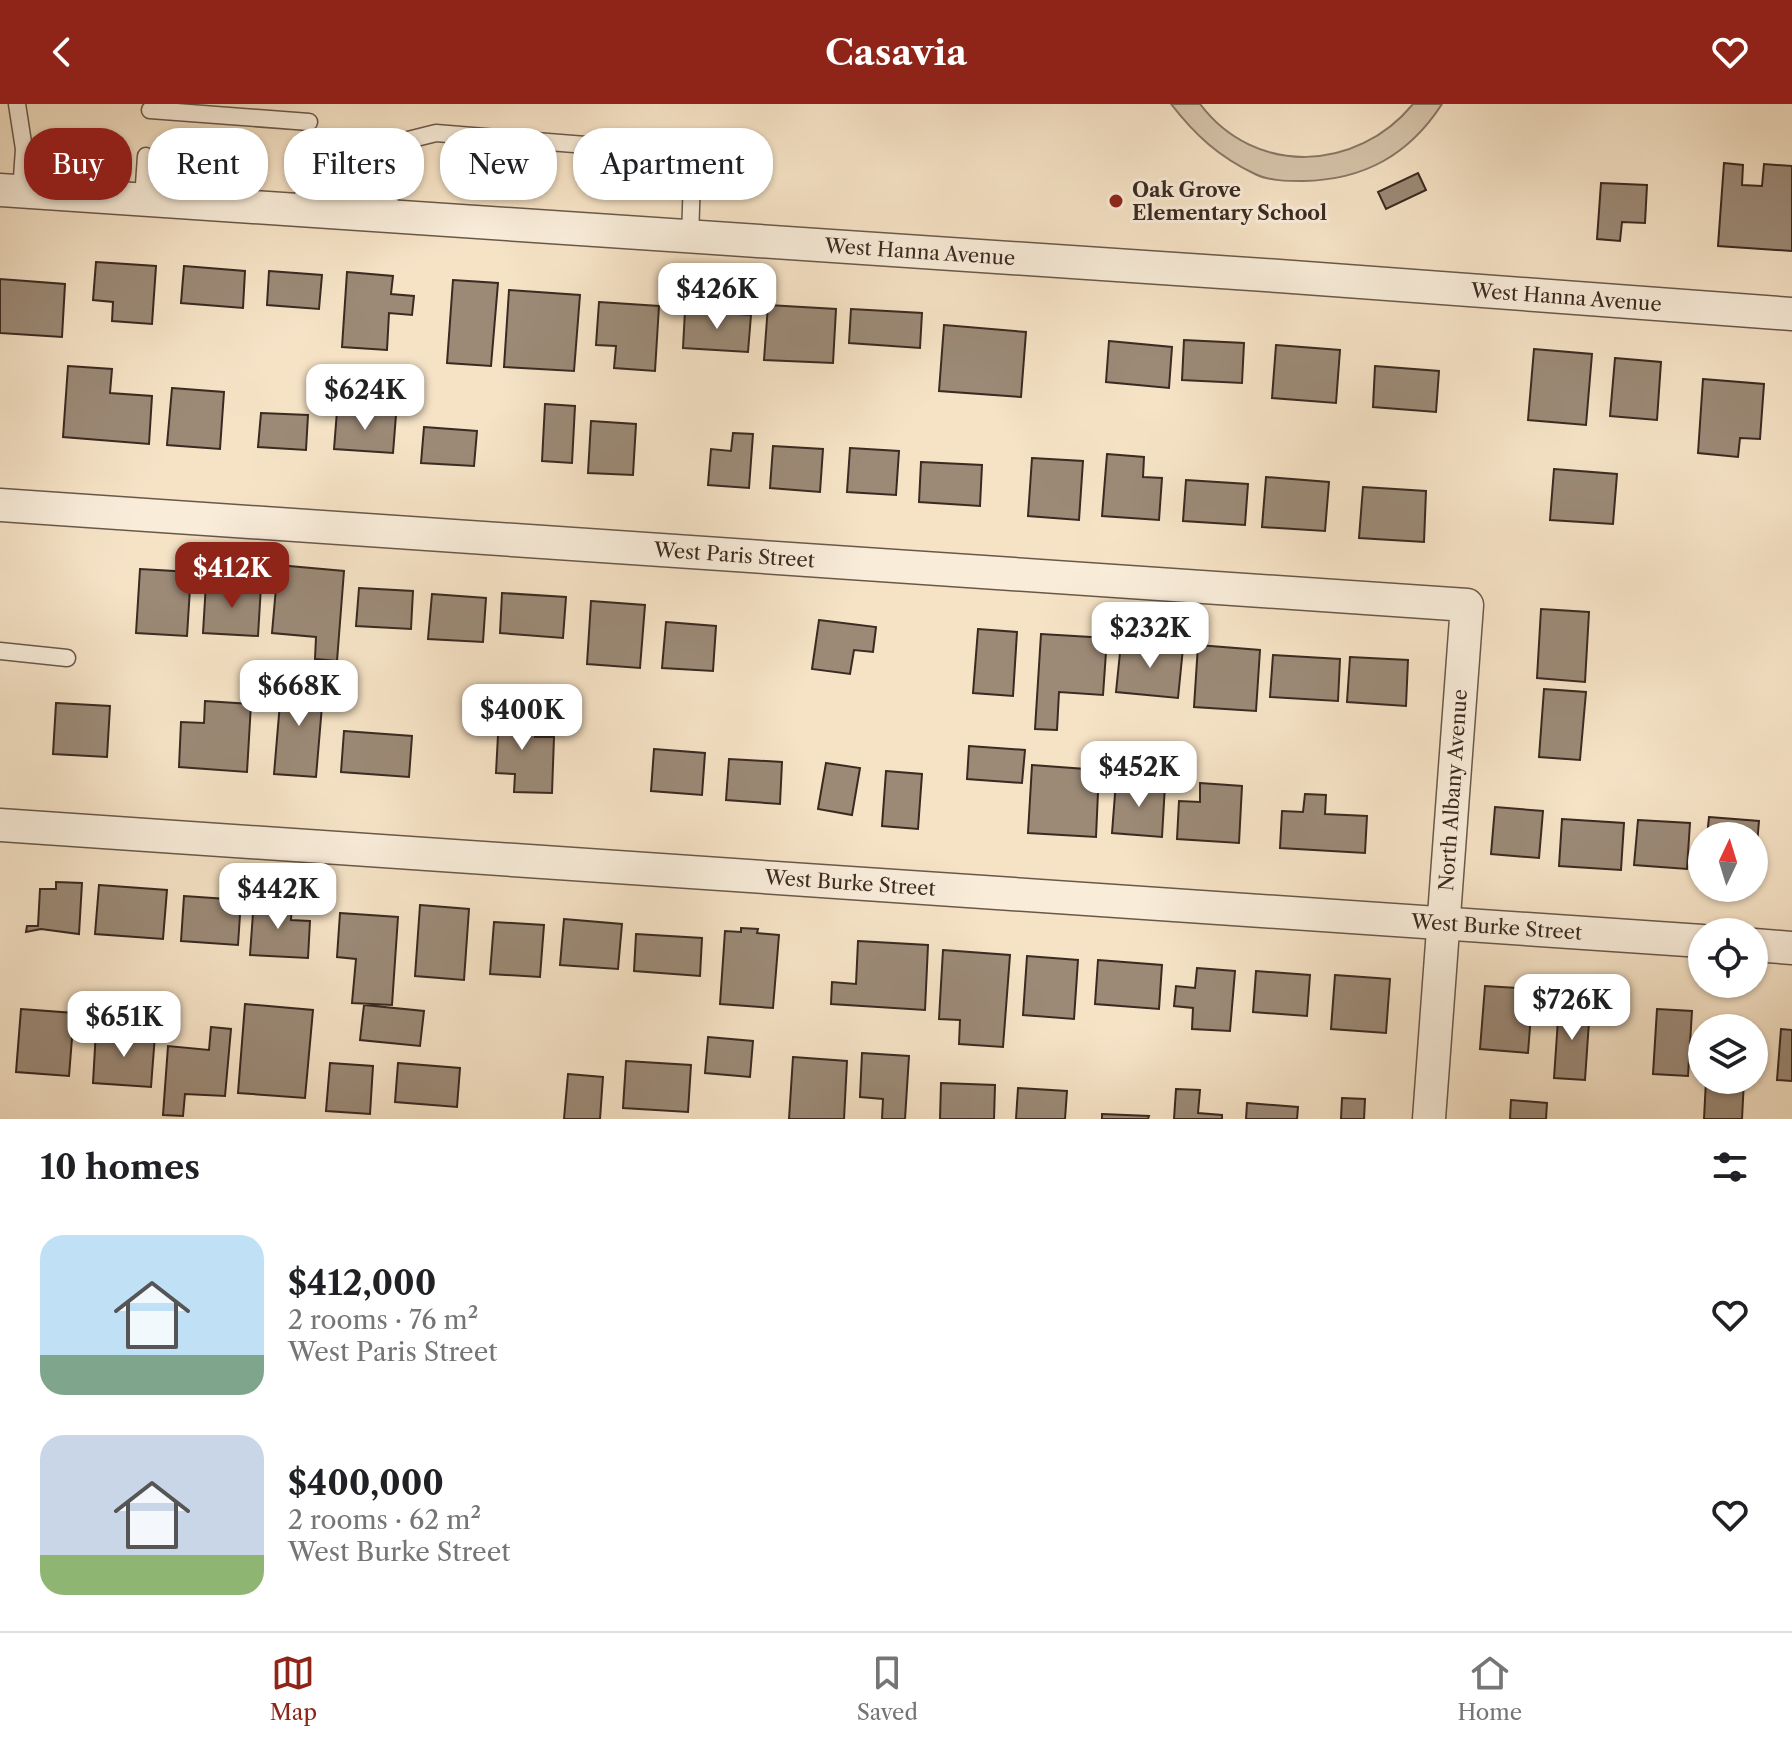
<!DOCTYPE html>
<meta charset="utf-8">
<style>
:root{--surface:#fff;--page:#f2f2f2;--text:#202124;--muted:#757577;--line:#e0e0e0;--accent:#8f2418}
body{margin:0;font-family:"Libre Caslon Text",serif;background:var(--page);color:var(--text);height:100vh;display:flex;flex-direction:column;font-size:30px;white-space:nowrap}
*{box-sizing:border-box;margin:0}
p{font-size:26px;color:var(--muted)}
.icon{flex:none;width:44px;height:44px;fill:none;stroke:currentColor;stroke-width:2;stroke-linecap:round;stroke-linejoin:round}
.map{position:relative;height:1015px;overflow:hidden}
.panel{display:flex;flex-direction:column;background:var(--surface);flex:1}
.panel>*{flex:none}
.top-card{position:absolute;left:24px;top:24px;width:800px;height:72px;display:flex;gap:16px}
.needle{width:52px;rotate:4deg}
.fabs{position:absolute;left:1688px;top:718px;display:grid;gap:16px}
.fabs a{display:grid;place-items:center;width:80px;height:80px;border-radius:50%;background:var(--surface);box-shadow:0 2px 6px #0004;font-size:40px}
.price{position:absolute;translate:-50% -68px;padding:0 18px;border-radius:16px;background:#fff;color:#222;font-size:26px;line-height:52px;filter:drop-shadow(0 2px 4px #0008)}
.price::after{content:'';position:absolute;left:50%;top:48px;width:24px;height:18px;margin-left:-12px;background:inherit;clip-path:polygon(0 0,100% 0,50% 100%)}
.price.on{background:var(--accent);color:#fff}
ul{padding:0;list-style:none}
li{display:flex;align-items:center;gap:24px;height:200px;padding:0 40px}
li span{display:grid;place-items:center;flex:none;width:224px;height:160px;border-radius:24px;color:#555}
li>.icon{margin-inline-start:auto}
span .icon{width:96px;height:96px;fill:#fffc;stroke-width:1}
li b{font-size:34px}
h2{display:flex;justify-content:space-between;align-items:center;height:96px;padding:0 40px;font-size:34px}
.chip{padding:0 28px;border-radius:32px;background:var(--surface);box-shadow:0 2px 6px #0004;font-size:28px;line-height:72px}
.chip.on{background:var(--accent);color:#fff}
header{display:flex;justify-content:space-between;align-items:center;height:104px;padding:0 40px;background:var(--accent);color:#fff;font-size:36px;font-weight:700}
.menu{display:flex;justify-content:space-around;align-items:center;height:112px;border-top:2px solid var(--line);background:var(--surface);font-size:22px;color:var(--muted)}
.menu a{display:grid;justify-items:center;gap:4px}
.menu .on{color:var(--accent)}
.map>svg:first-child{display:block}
.green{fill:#d6c4aa;stroke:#876;stroke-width:2}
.building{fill:#9c8a77;stroke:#3a2a21;stroke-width:2}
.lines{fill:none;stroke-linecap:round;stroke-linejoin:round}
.lane-casing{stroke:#69584a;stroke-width:19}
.street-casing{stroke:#69584a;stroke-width:35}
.lane{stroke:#f9edda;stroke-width:16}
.street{stroke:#f9edda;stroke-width:32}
.poi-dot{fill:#8f2418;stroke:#f9edda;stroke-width:3}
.labels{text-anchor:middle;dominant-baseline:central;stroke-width:6;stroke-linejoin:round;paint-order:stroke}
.poi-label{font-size:20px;font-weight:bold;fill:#3a2a21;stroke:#f9edda;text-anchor:start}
.street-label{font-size:20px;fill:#3a2a21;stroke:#f9edda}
</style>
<header><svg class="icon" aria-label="back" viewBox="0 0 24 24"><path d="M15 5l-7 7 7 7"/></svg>Casavia<svg class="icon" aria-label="heart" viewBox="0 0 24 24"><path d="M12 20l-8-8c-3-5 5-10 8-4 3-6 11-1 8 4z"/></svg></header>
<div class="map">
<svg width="1792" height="1015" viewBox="0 0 1792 1015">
<rect width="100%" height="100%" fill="#f6e3c6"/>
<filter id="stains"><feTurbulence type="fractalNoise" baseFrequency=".0025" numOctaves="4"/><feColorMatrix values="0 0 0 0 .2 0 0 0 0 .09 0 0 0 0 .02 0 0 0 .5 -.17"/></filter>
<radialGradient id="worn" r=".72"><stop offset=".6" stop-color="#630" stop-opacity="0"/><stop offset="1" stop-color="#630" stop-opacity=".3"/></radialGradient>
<path class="green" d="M1171 0H1200C1255 73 1357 68 1413 0H1442C1409 51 1364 76 1303 77 1288 77 1269 77 1255 70 1219 53 1195 31 1171 0Z"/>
<path class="building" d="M1724 59 1743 61 1742 81 1762 82 1764 60 1792 62V147L1718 142Z
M1418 69 1426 86 1386 105 1378 88Z
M1601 79 1647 81 1645 119 1622 118 1620 137 1597 135Z
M96 158 156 162 152 220 112 217 113 198 93 196Z
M184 162 245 167 243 204 181 199Z
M269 167 322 171 319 205 267 201Z
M347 168 393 172 391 190 414 192 412 211 389 209 387 246 342 243Z
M0 175 65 180 62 233 0 229Z
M453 176 498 179 491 262 447 259Z
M509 186 580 191 574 267 504 263Z
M599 198 659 202 655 267 614 264 616 242 596 241Z
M768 201 836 205 833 259 764 256Z
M851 205 922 209 920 244 849 239Z
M685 206 751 211 748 248 683 244Z
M944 221 1026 228 1021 293 939 287Z
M1184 236 1244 239 1242 279 1182 276Z
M1109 237 1172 243 1169 284 1106 278Z
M1276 241 1340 246 1336 299 1272 294Z
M1534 245 1592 250 1586 321 1528 316Z
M1615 254 1661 258 1657 316 1610 312Z
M68 262 112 265 110 289 152 292 149 340 63 333Z
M1375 262 1439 267 1436 308 1373 303Z
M1703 275 1764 280 1760 335 1740 334 1738 353 1698 349Z
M172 284 224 288 220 345 167 341Z
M545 300 575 302 572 359 542 357Z
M337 307 396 311 393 349 334 345Z
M261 309 308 311 306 346 258 343Z
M591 317 636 320 633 371 588 369Z
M424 323 477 327 474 362 421 359Z
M733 329 753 330 749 384 708 381 711 345 731 347Z
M773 342 823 345 820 388 770 384Z
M850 344 899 347 896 391 847 388Z
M1107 350 1144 353 1143 373 1162 374 1159 416 1102 412Z
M1032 354 1083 357 1079 416 1028 412Z
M921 358 982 361 980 402 919 398Z
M1554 365 1617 370 1613 420 1550 416Z
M1266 373 1329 378 1325 427 1262 423Z
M1186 376 1248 380 1245 421 1183 417Z
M1363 383 1426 387 1424 438 1359 434Z
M278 461 344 467 337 557 315 555 316 533 272 529Z
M140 465 191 468 187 532 136 529Z
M206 479 261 482 258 532 203 529Z
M359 484 413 487 411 525 356 522Z
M502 489 566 493 563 534 500 529Z
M432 490 486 494 483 538 428 535Z
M591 497 645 501 640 564 587 560Z
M1541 505 1589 508 1585 578 1537 574Z
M819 516 876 523 873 548 854 546 850 570 812 565Z
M666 518 716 522 713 567 662 564Z
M978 525 1017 528 1013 592 973 589Z
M1041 530 1107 534 1103 591 1059 588 1057 626 1035 625Z
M1121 539 1183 544 1178 594 1116 588Z
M1198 541 1260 546 1256 607 1194 603Z
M1273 551 1340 555 1338 597 1270 593Z
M1350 553 1408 556 1406 602 1347 598Z
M282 575 324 578 316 673 274 670Z
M1544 585 1586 588 1580 656 1539 653Z
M205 597 251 600 247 668 179 663 181 618 204 619Z
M56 599 110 602 107 653 53 650Z
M479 612 536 614 535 633H554L552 689 514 688 515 670 496 669 498 631H479Z
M344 627 412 632 409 673 341 668Z
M969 642 1025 646 1022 679 967 675Z
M654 645 705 649 702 691 651 687Z
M729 655 782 658 780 700 726 696Z
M826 659 860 664 852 711 818 705Z
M1032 661 1099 666 1096 733 1028 729Z
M886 667 922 670 918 725 882 722Z
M1116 677 1165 681 1162 733 1112 729Z
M1200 679 1242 682 1239 739 1177 735 1179 697 1200 698Z
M1305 690 1326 691 1325 710 1367 712 1365 749 1280 744 1282 707 1303 708Z
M1495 703 1543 707 1539 754 1491 750Z
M1709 713 1759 717 1754 775V732H1707Z
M1562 715 1624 719 1621 766 1559 762Z
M1638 716 1690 719 1687 765 1634 761Z
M56 778 82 779 79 830 41 825 26 828 27 822H38L40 785H56Z
M99 781 167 786 163 835 95 830Z
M184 792 241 796 238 841 181 837Z
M254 795 292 797 291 816 310 817 308 854 250 851Z
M420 801 469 805 464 876 415 872Z
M340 809 398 813 392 901 352 899 356 855 337 853Z
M564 815 622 820 618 865 560 861Z
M494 818 544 821 540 873 490 870Z
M741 824 758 825 757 829 779 831 773 904 720 900 725 827 741 828Z
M636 830 702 834 700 872 634 867Z
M858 837 928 841 925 906 831 900 832 878 856 880Z
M943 846 1010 851 1003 943 959 940 960 916 939 915Z
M1027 852 1078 856 1074 915 1023 911Z
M1098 856 1162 861 1159 905 1095 900Z
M1197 864 1235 867 1230 927 1192 925 1193 904 1174 902 1176 882 1195 884Z
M1256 867 1310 871 1307 912 1253 908Z
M1335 871 1390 875 1386 929 1331 925Z
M1485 882 1533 885 1528 949 1480 945Z
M245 900 313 906 305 994 238 989Z
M364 901 424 907 420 942 360 936Z
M1559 901 1590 903 1585 976 1554 974Z
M21 905 74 909 69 972 16 968Z
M1657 905 1692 907 1688 972 1653 970Z
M211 923 231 925 225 992 185 990 183 1012 163 1011 168 942 209 946Z
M1781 925 1792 926V977L1777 976Z
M96 926 155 931 151 983 93 979Z
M708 933 753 937 750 973 705 969Z
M862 949 909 952 905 1015H882L883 995 860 993Z
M793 953 847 957 844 1015H789Z
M626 957 691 961 688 1008 623 1004Z
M330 959 373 962 370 1010 326 1007Z
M398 959 460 964 457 1003 395 998Z
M568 970 603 973 600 1015H564Z
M1706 976H1744L1742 1015H1704Z
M941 979 995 981 994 1015H940Z
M1018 984 1067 987 1065 1015H1016Z
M1176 985 1200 986 1198 1009 1222 1011V1015H1174Z
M1342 994 1365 995 1364 1015H1341Z
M1511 996 1547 999 1546 1015H1510Z
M1247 999 1298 1003 1297 1015H1246Z
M1102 1010 1149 1012 1148 1015H1102Z"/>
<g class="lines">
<g class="lane-casing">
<path id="lane" d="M17 0 24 45 21 88
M150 6 309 18
M143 95 146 52
M302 107 308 41
M388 113 393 56 408 36 436 29 661 47 685 58 692 73 690 134
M0 547 67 554"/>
</g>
<g class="street-casing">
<g id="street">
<path id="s1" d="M0 86 1279 172 1792 210"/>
<path id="s2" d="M0 401 1467 501 1429 1015"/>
<path id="s3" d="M0 721 1702 837"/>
<path d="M1754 841 1792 844"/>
</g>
</g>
<use href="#lane" class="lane"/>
<use href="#street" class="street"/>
</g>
<circle class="poi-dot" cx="1116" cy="97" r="8"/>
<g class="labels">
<g class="poi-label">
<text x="1132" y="86">Oak Grove<tspan x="1132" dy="23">Elementary School</tspan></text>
</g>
<g class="street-label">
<text stroke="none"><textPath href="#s1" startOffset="922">West Hanna Avenue</textPath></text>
<text stroke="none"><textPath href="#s1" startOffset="1570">West Hanna Avenue</textPath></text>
<text stroke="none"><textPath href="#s2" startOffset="736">West Paris Street</textPath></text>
<text transform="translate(1453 686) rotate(-86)">North Albany Avenue</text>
<text stroke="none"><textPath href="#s3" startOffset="852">West Burke Street</textPath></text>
<text stroke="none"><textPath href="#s3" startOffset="1500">West Burke Street</textPath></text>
</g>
</g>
<rect width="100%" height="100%" filter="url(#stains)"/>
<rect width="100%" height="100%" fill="url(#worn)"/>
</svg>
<div class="fabs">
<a><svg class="needle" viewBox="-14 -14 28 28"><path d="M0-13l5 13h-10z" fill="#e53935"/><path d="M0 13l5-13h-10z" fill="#757577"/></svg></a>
<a><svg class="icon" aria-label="locate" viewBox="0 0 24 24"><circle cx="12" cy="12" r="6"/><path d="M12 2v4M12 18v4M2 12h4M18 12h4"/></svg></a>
<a><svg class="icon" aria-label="layers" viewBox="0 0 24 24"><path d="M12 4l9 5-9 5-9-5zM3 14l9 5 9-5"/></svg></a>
</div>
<b class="price" style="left:717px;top:227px">$426K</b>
<b class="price" style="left:365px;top:328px">$624K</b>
<b class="price on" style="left:232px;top:506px">$412K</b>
<b class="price" style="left:1150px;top:566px">$232K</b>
<b class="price" style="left:299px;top:624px">$668K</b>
<b class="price" style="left:522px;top:648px">$400K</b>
<b class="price" style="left:1139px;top:705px">$452K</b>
<b class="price" style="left:278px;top:827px">$442K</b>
<b class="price" style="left:1572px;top:938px">$726K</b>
<b class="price" style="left:124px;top:955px">$651K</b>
<div class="top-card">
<a class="chip on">Buy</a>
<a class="chip">Rent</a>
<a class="chip">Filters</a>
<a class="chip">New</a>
<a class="chip">Apartment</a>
</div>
</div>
<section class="panel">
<h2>10 homes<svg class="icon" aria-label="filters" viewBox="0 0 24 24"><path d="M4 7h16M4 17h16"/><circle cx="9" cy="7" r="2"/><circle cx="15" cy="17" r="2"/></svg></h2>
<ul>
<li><span style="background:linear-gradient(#bfe0f5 75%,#7fa58c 0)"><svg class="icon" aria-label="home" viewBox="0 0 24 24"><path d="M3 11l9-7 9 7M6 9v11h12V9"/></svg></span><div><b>$412,000</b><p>2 rooms · 76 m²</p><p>West Paris Street</p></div><svg class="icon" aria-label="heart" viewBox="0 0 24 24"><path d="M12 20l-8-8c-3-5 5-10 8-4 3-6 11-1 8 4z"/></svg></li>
<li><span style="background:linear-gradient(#c9d6e8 75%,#8fb573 0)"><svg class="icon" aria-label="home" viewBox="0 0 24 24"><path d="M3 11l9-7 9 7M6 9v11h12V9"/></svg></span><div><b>$400,000</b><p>2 rooms · 62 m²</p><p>West Burke Street</p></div><svg class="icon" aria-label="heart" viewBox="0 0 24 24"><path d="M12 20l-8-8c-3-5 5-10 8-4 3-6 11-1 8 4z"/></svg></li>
</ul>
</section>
<nav class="menu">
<a class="on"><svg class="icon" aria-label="map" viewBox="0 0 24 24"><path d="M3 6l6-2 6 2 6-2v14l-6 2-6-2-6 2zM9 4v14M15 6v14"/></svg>Map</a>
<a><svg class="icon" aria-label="saved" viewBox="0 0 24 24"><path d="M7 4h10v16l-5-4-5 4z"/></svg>Saved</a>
<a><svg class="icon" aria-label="home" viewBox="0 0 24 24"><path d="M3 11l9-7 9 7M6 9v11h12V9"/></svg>Home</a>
</nav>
